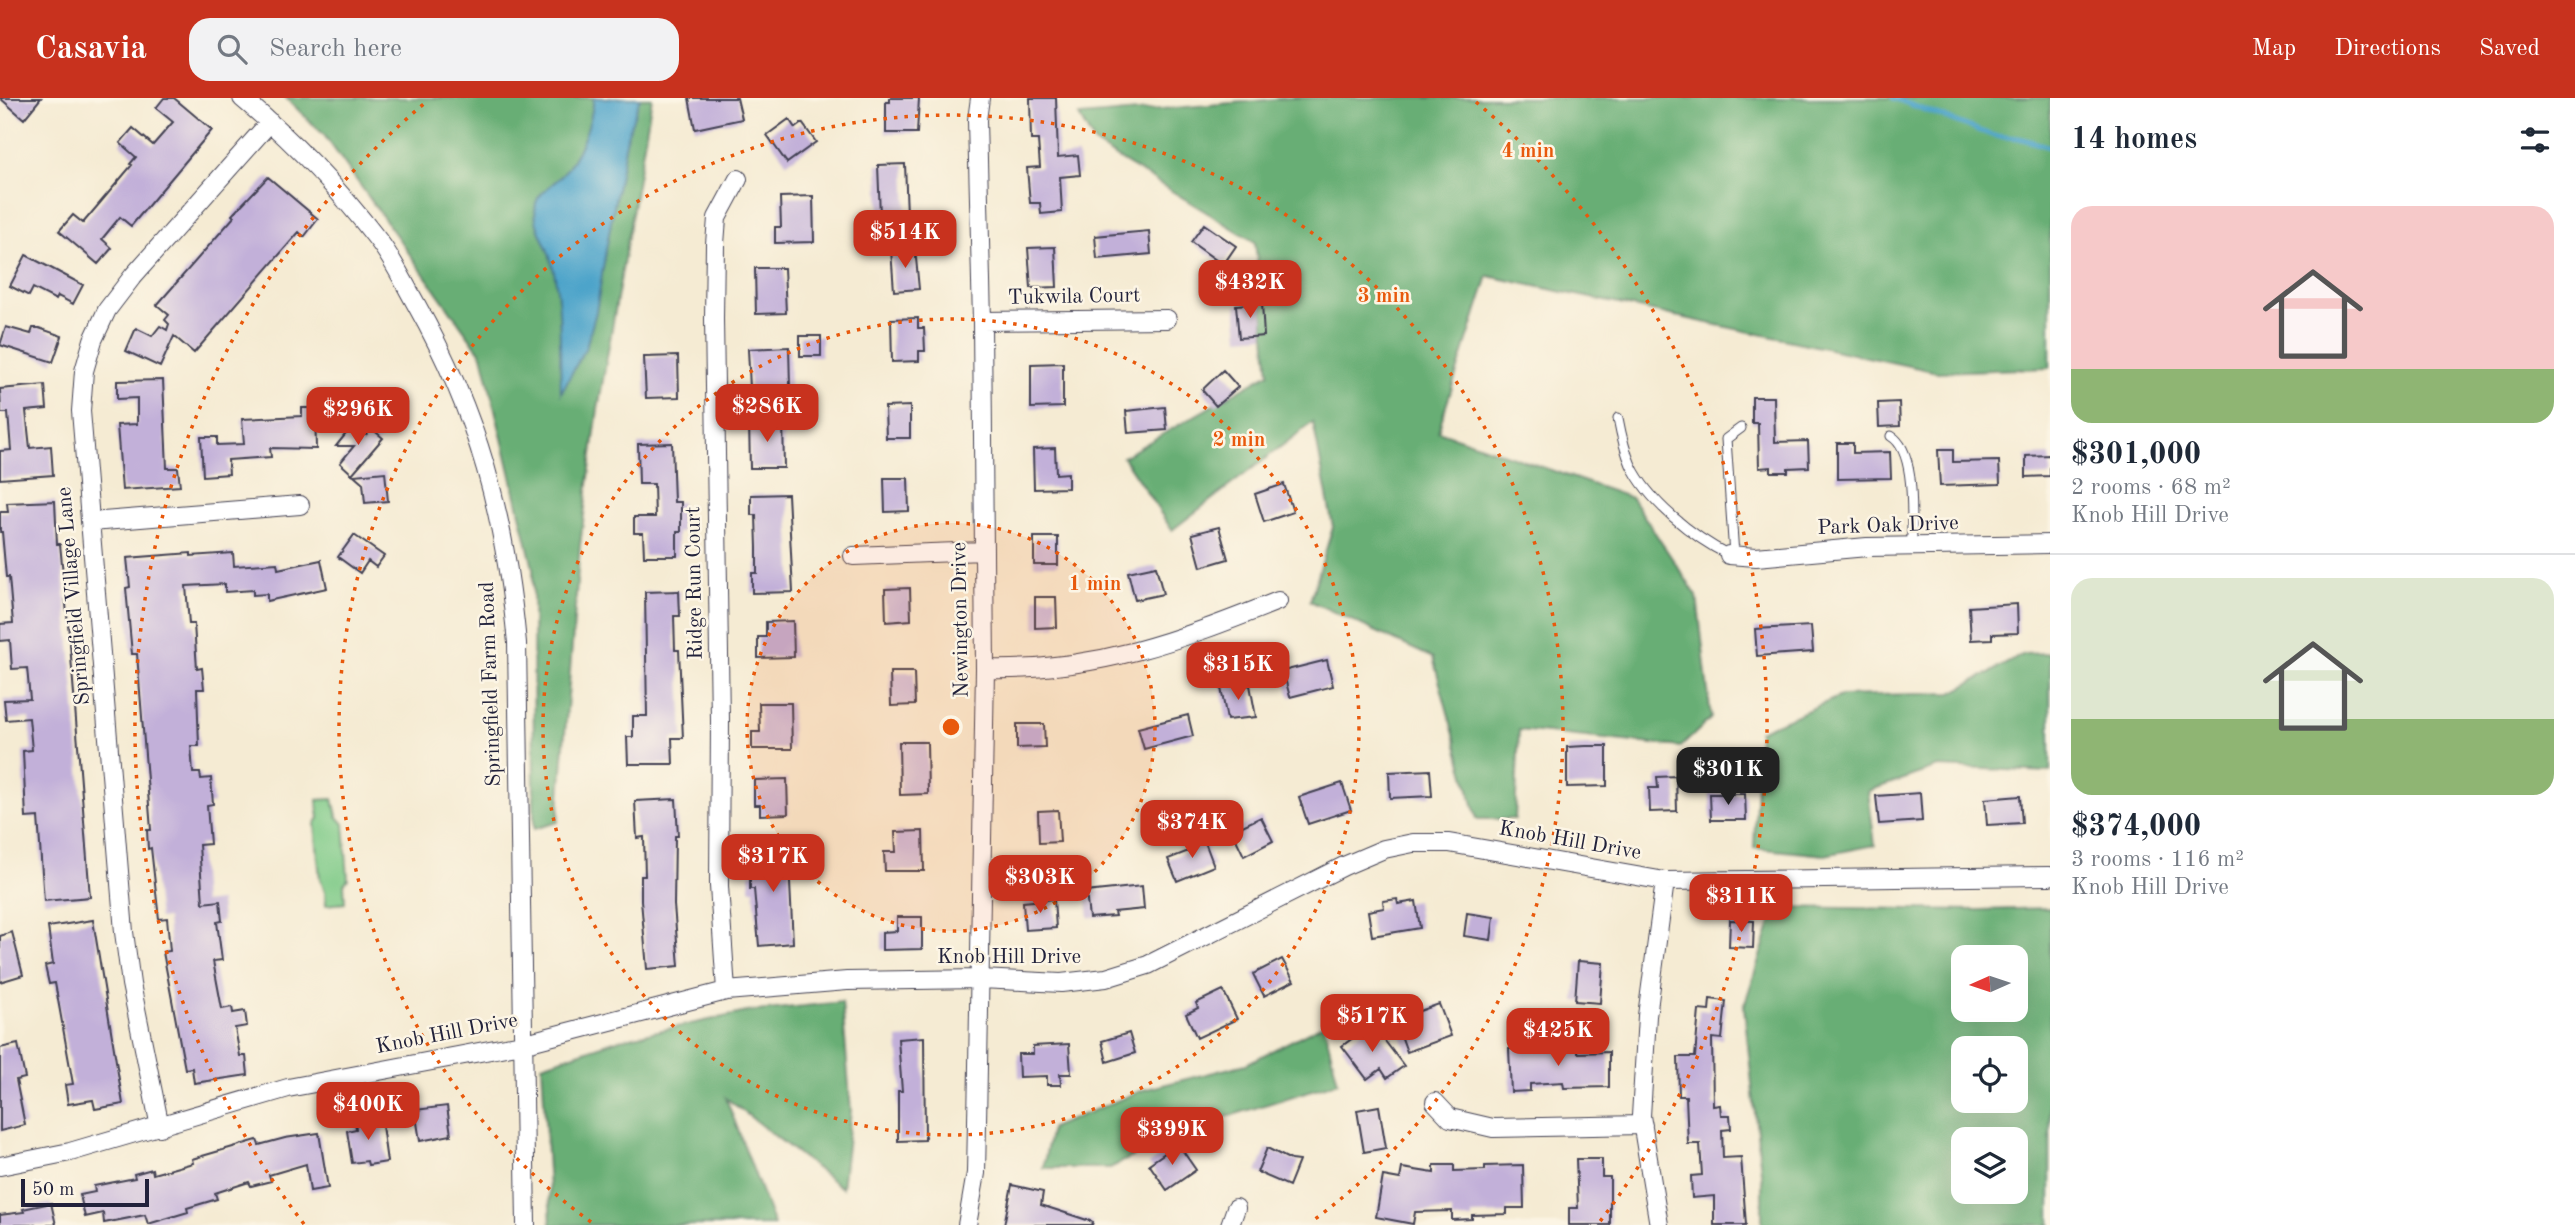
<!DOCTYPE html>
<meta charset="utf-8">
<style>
:root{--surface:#fff;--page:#f2f2f3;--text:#1f2937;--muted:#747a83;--line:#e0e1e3;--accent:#c8321e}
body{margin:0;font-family:"Old Standard TT",serif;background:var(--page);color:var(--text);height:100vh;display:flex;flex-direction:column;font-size:26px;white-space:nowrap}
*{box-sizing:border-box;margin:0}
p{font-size:23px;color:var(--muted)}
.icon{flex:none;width:38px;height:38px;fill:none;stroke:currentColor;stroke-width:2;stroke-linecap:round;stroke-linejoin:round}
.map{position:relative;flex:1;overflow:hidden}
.sheet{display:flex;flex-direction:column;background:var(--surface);width:525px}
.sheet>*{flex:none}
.needle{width:46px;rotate:267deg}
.controls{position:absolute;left:1951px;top:847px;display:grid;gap:14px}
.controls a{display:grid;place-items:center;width:77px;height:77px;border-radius:14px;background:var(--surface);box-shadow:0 7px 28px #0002;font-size:35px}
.scale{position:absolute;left:21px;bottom:18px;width:128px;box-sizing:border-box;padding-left:7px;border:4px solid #22223b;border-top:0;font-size:19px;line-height:24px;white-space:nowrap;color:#22223b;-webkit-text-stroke:5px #fcf5e5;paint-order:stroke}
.price{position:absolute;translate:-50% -60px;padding:0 16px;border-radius:14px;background:var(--accent);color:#fff;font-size:23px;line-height:46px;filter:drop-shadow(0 2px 4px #0008)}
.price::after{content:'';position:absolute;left:50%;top:42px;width:21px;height:16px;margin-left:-10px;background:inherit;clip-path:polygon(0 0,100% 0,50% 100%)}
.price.on{background:#222;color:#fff}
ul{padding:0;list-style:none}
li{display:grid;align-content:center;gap:14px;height:371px;padding:0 21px}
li+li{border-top:2px solid var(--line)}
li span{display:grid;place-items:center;height:217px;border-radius:21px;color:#555}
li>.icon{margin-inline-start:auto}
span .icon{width:126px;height:126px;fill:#fffc;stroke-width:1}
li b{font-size:30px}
h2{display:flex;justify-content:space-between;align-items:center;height:84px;padding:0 21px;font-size:30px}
header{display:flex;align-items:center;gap:42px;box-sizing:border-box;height:98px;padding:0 35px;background:var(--accent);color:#fff}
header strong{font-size:33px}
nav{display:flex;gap:38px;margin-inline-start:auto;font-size:24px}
.search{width:490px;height:63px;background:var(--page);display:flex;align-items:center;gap:18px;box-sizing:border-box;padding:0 24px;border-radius:21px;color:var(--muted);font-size:26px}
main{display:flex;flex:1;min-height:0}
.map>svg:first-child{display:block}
.green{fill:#7fca88;stroke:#507662;stroke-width:2}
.forest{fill:#67ae74;stroke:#446858;stroke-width:2;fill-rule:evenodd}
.water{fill:#4ea4ca;stroke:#386382;stroke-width:2}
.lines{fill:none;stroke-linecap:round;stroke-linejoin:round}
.stream{stroke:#4ea4ca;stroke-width:5}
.building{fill:#c2b0d9}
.lane-casing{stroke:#424052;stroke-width:11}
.street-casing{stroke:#424052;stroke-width:20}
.lane{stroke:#fff;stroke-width:9}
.street{stroke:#fff;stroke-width:18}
.ring{fill:none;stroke:#e8590c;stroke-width:3.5;stroke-dasharray:3.5 7}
.labels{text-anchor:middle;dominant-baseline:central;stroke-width:5;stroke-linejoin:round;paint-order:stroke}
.street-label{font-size:21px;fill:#22223b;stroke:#fcf5e5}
.centre{fill:#e8590c;stroke:#fcf5e5;stroke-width:3.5}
.ring-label{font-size:21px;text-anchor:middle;font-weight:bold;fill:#e8590c;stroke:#fcf5e5;stroke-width:5;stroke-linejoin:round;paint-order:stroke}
</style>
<header>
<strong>Casavia</strong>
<div class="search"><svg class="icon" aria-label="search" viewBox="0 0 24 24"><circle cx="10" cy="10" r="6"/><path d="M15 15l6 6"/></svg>Search here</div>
<nav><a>Map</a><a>Directions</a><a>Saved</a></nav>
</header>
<main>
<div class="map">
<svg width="2050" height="1127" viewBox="0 0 2050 1127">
<rect width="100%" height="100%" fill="#fcf5e5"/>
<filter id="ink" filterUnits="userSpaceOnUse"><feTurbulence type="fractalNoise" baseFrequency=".0143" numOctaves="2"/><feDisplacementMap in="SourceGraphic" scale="14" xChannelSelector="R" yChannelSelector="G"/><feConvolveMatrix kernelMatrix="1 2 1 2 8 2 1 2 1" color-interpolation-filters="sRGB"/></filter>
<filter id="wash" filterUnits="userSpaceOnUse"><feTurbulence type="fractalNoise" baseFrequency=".00686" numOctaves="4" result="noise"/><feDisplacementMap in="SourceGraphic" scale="28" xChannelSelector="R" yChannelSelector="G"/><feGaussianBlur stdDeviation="1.57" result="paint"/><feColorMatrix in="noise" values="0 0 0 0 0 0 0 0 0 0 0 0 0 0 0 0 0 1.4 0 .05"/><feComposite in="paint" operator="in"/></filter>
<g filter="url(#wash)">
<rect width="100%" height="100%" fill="#f5ebd3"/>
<path class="green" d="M333 701 337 718 344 726 348 781 344 786 345 805 326 807 325 793 320 781 315 726 319 720 317 702Z"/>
<path class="forest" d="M286 0H652L598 311 580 447 558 724 534 731 533 470 482 257 324 37Z
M1290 0H2050V270L1937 274 1488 178 1438 333 1632 400 1697 498 1711 620 1681 649 1519 632 1515 721H1477L1433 560 1310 503 1333 429 1313 324 1172 432 1123 359 1269 275 1255 144 1095 46 1079 18Z
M2050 555V674L1938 669 1868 693 1875 747 1825 757 1754 750 1759 633 1841 598 1952 595 2024 556Z
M1776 809 1979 812 2050 810V1127H1762V1084L1744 908ZM2016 859V912H1964V859ZM2016 950V1003H1964V950ZM2016 1041V1094H1964V1041Z
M842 904 851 1013 842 1090 726 1000 774 1127H551L542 967 620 941 747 914Z
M1324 926 1338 984 1188 1031 1110 1070H1043L1051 1030 1143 992 1246 966Z"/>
<path class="water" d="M594 0H640L627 38 606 152 596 214 586 249 561 295C559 254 563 194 549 156 543 139 532 125 536 105 539 94 554 86 561 78 579 58 591 27 594 0Z"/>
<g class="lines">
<path class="stream" d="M1893 0 1994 38 2019 40 2050 49"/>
</g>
<g id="blocks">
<path class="building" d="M0 0H41L24 21Z
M164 0H174L212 32 131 128 120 119 102 141 112 150 98 166 59 133 73 117 83 125 132 67 130 66 136 59 120 45 133 30 153 47 173 24 156 10Z
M689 0H737L742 21 695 31Z
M890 0H919L917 35H886V4H890Z
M1030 0H1056L1058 59 1078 57 1080 77 1060 79 1062 114 1041 116 1040 105H1030L1027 70 1040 69 1038 42H1031Z
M789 21 795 30 802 25 816 44 787 65 767 37Z
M905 66 907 116 880 117 878 67Z
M268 79 318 121 304 139 299 134 194 255 174 238 160 269 126 253 136 230 152 238 160 228 167 232 169 226 165 222 169 217 157 207 234 119 232 117Z
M813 98 814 144 775 145V129H781L780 99Z
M1204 126 1236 148 1223 167 1191 144Z
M1149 133 1151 156 1097 161 1095 138Z
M1055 149 1057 189 1031 190 1028 150Z
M915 150 919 191 894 193 891 152Z
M26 157 83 187 73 206 58 198 56 202 33 190 29 198 10 188Z
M755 170H784L786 215 756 216Z
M1262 205 1264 238 1239 240 1236 207Z
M918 220V230H924L925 253H919V263L892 264 891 221Z
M6 229 31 236 33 230H39L62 238 53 264 0 247Z
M800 238H821V258H800Z
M789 249 790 289 750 290 748 251Z
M678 258 679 299 646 300 644 259Z
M1063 265V309L1031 310V266Z
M1223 272 1238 289 1216 308 1202 292Z
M163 282 167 370H178L180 388 122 392 117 327 137 326V300L117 301V283Z
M45 287 47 311 26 313 30 350 51 348 53 377 0 381V353L11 352 8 315H1L0 291Z
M1752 299H1774L1775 344 1808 343 1809 369 1788 370V374H1771V369L1759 370 1758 325H1752Z
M1899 304 1900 328 1879 329 1878 305Z
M910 308V340H886L885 309Z
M1165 309 1167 332 1128 335 1126 313Z
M302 310H315L316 351 270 350 271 359 228 362 229 376 203 378 201 339H217V347L244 346 242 321 302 318Z
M783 322 784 370H750L749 323Z
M353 327 366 337 371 330 383 340 352 376 340 365 354 348H336Z
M672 345 674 404H681V434H677V458H644L643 435H634V419H655L654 386H639L638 346Z
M1837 345H1853V355L1890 354 1891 380 1837 381Z
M1055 350 1056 376 1068 375V390L1034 391 1033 351Z
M1938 352H1953V364L1999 363 2000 386 1940 388Z
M2050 357V378L2026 379V358Z
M385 374 388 403 365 405 363 385 354 377Z
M884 380H908L909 413 885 414Z
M1284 386 1293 414 1264 424 1255 396Z
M788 396 793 494 752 495V475H757V450L756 417H751V397Z
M55 403 57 446H60L70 546 90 799 44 803 38 719 26 720 23 653 32 652 29 620 6 622 4 602 30 601 27 570 12 571 10 542 0 543V526L13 525 9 479H6L2 434H0V414H8L7 405Z
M1219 429 1228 461 1201 469 1192 436Z
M354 437 384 458 376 469 368 463 360 475 338 459Z
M1034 439H1058V467H1034Z
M191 455V458L233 455 234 468 277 465 278 471 321 462 327 490 267 503V496L253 497V492L225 494V486L186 488 189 526H194L197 571 202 570 204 591H197L199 648H191L193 675H200L201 681 211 680 213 706 207 707 210 746 199 747 203 805 220 803 222 823 217 824 222 862 213 863 222 911 232 909 233 915 245 913 247 928 235 930 240 958H246L248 977 194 985 192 970 185 971 163 854 170 853 167 820 159 821 151 750 148 751 147 732H151L137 556H132L126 490 130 489 127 460Z
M1156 468 1163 496 1135 502 1128 474Z
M910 490 911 522 886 524 885 491Z
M679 493 680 518H674L675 552H679L683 640H672L673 666H628L627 639H633V618H647L645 494Z
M1035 499H1056L1057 529 1035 530Z
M2017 506 2018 535 1992 536V541L1971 542 1969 509Z
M793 523 794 559 758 560V539H766V524Z
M1811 528 1813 554 1757 558 1755 531Z
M1327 562 1333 588 1290 599 1283 573Z
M890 574H914L915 607 891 608Z
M1236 586 1237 589 1250 587 1256 619 1227 622 1221 590Z
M759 605H791L792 651H752V634H760Z
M1188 617 1193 638 1144 651 1138 630Z
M1017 626H1044L1045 649 1017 650Z
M899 644H927L928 696 900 697Z
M1586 648H1607V688L1567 689V649Z
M1430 672 1432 698 1390 700 1389 674Z
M1676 678 1677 713 1650 714 1649 690H1658L1657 679Z
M787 681 788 716 760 717V707H754V682Z
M1342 685 1351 712 1308 726 1299 699Z
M1920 695 1922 723 1879 726 1876 698Z
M1710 696H1745L1746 722H1711Z
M2020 698 2022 725 1987 727 1985 701Z
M676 701 678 738H675L674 807 679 868 647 871 641 802V778H645L644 739 637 740 635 703Z
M1058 712 1060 744 1039 745 1038 713Z
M1261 719 1273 743 1244 758 1232 733Z
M923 733 924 773H885L884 754H896L895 734Z
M1202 736 1214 768 1177 783 1168 761 1194 751 1190 740Z
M788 745 793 845 759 848 754 791H750V775H757L756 746Z
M1142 788 1144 811 1114 814 1115 818 1089 820 1086 794Z
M1054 801 1056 830 1025 832 1023 804Z
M1397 801 1398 806 1416 803 1420 830 1372 838 1368 813 1384 810 1383 803Z
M1467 815 1494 819 1491 842 1464 838Z
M897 819H922V851L882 852V834L897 833Z
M93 822 123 1006 95 1011 93 1002 68 1006 65 987 73 986 55 885 49 886 45 868 53 866 48 829Z
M1730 822 1754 823 1753 850 1729 849Z
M12 834 23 877 0 884V838Z
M1282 861 1294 883 1264 898 1253 876Z
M1578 863 1603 865 1600 905 1575 903Z
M1223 892 1237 921 1197 940 1186 916 1198 910 1196 905Z
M1710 901 1726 903 1722 941 1712 940 1713 1008 1720 1007 1721 1017H1730L1731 1031 1722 1032 1723 1060 1741 1059 1746 1127H1714V1098L1692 1100 1691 1078 1702 1077 1700 1046H1688L1686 998H1679L1678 959H1695L1699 912 1709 913Z
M1439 906 1451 938 1407 954 1393 915 1407 910 1409 917Z
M1372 926 1404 968 1387 980 1381 971 1367 981 1342 948Z
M1129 935 1135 955 1107 964 1102 943Z
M924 939 925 1042 898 1043V993H902L898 941Z
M18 946 25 980 16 982 25 1027 0 1033V950Z
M1069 946 1071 976H1060L1061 987H1047V978L1019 979 1018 956H1033V948Z
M1562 947H1578V955L1609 954V989L1564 990 1563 984 1530 986V993L1511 994 1509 951Z
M447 1008 451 1037 420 1043 415 1012Z
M1379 1008 1386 1050 1364 1054 1357 1012Z
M381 1020 387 1064 368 1067 367 1063 352 1065 347 1033 356 1031 355 1023Z
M319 1035 328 1090 310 1093 306 1066 269 1077 271 1083 251 1088 249 1084 215 1095 217 1101 187 1110 188 1114 148 1126 145 1117 104 1125 103 1115 85 1119 80 1097 95 1094 94 1088 135 1080 134 1076 152 1071 153 1076 193 1065 192 1061 257 1042 259 1047 285 1040Z
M1178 1046 1196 1072 1167 1092 1149 1066Z
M1267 1050 1291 1062 1299 1063 1289 1088 1257 1074Z
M1576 1061H1602V1079H1610V1127H1569V1110H1578Z
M1434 1067H1454V1073L1485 1072V1068L1523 1067 1524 1110H1507V1116L1472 1117V1121L1452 1122V1113L1415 1114 1413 1126 1376 1119 1383 1078 1400 1081 1402 1070 1434 1075Z
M1012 1087 1043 1094 1041 1107 1093 1124 1092 1127H1004Z
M51 1105 56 1127H0V1117L24 1114 23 1111Z"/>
</g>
</g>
<g filter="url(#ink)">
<use href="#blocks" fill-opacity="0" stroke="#424052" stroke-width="2"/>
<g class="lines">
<g class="lane-casing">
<path id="lane" d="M1618 320C1621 336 1624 351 1631 367 1648 403 1693 439 1729 457
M1891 338C1917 353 1911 420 1912 449
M1734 457 1726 341 1741 330"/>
</g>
<g class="street-casing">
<path id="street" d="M242 0C292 42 338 90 378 142 393 161 404 185 416 206 479 318 505 418 517 545L526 1127
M982 223 1167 221
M91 424 300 407
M1729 457 1756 459 1867 449 2050 446
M853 458 983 453
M985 571C1096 574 1177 543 1278 503
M726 893 719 788 720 623 714 221 715 146 717 120 738 81
M1435 1004 1450 1020 1493 1030 1643 1027
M160 1029 131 886 124 834 81 313 84 273 93 242 107 212 133 178 270 24
M0 1068 70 1054 288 990 522 946 726 893 847 883 981 881 1061 885 1106 880 1148 867 1344 768 1384 751 1413 745H1449L1665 783 2050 778
M967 1127 976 1075 977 1025 985 571 982 223 977 22 980 0
M1230 1127 1236 1110
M1659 1127 1641 1018 1647 918 1665 783"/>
</g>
<use href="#lane" class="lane"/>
<use href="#street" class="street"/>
</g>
</g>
<circle cx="951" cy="629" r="204" fill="#e8590c" fill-opacity=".12"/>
<g class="ring">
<circle cx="951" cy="629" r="204"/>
<circle cx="951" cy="629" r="408"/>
<path d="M591 1124A612 612 0 1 1 1311 1124"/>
<path d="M304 1126A816 816 0 0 1 426 4M1476 4A816 816 0 0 1 1598 1126"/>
</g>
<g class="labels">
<g class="street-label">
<text transform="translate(1074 199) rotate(-1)">Tukwila Court</text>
<text transform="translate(1888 428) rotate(-2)">Park Oak Drive</text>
<text transform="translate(695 485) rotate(-91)">Ridge Run Court</text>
<text transform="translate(74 498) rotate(-95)">Springfield Village Lane</text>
<text transform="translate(961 522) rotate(-91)">Newington Drive</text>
<text transform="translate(491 586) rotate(-92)">Springfield Farm Road</text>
<text transform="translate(1570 743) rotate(10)">Knob Hill Drive</text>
<text x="1009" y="859">Knob Hill Drive</text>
<text transform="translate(447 936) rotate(-11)">Knob Hill Drive</text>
</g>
</g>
<circle cx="951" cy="629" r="10" class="centre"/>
<g class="ring-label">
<text x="1528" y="59">4 min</text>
<text x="1384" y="204">3 min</text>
<text x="1239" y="348">2 min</text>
<text x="1095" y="492">1 min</text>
</g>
</svg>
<div class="controls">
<a><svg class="needle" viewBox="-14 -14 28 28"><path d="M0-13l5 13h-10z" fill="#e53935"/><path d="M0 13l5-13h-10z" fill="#747a83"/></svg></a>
<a><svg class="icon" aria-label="locate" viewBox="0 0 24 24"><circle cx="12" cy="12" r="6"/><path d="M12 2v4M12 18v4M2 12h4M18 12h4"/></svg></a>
<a><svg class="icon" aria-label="layers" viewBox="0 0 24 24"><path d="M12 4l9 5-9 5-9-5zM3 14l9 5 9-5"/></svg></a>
</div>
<div class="scale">50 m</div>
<b class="price" style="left:905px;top:172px">$514K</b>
<b class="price" style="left:1250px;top:222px">$432K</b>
<b class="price" style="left:767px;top:346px">$286K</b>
<b class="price" style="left:358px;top:349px">$296K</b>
<b class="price" style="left:1238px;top:604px">$315K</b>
<b class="price on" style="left:1728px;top:709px">$301K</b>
<b class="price" style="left:1192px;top:762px">$374K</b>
<b class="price" style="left:773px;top:796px">$317K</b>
<b class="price" style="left:1040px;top:817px">$303K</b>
<b class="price" style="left:1741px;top:836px">$311K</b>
<b class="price" style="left:1372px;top:956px">$517K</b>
<b class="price" style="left:1558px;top:970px">$425K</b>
<b class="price" style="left:368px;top:1044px">$400K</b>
<b class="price" style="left:1172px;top:1069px">$399K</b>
</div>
<section class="sheet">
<h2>14 homes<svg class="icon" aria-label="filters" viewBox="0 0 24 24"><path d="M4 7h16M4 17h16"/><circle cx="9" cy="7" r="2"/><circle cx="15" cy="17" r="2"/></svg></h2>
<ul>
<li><span style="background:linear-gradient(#f6c9c9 75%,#8fb573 0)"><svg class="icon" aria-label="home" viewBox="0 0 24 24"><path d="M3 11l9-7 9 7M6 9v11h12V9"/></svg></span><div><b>$301,000</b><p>2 rooms · 68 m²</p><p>Knob Hill Drive</p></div></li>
<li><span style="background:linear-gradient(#dfe7d0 65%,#8fb573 0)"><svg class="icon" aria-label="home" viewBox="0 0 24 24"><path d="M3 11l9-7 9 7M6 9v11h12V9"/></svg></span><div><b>$374,000</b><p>3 rooms · 116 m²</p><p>Knob Hill Drive</p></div></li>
</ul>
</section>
</main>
